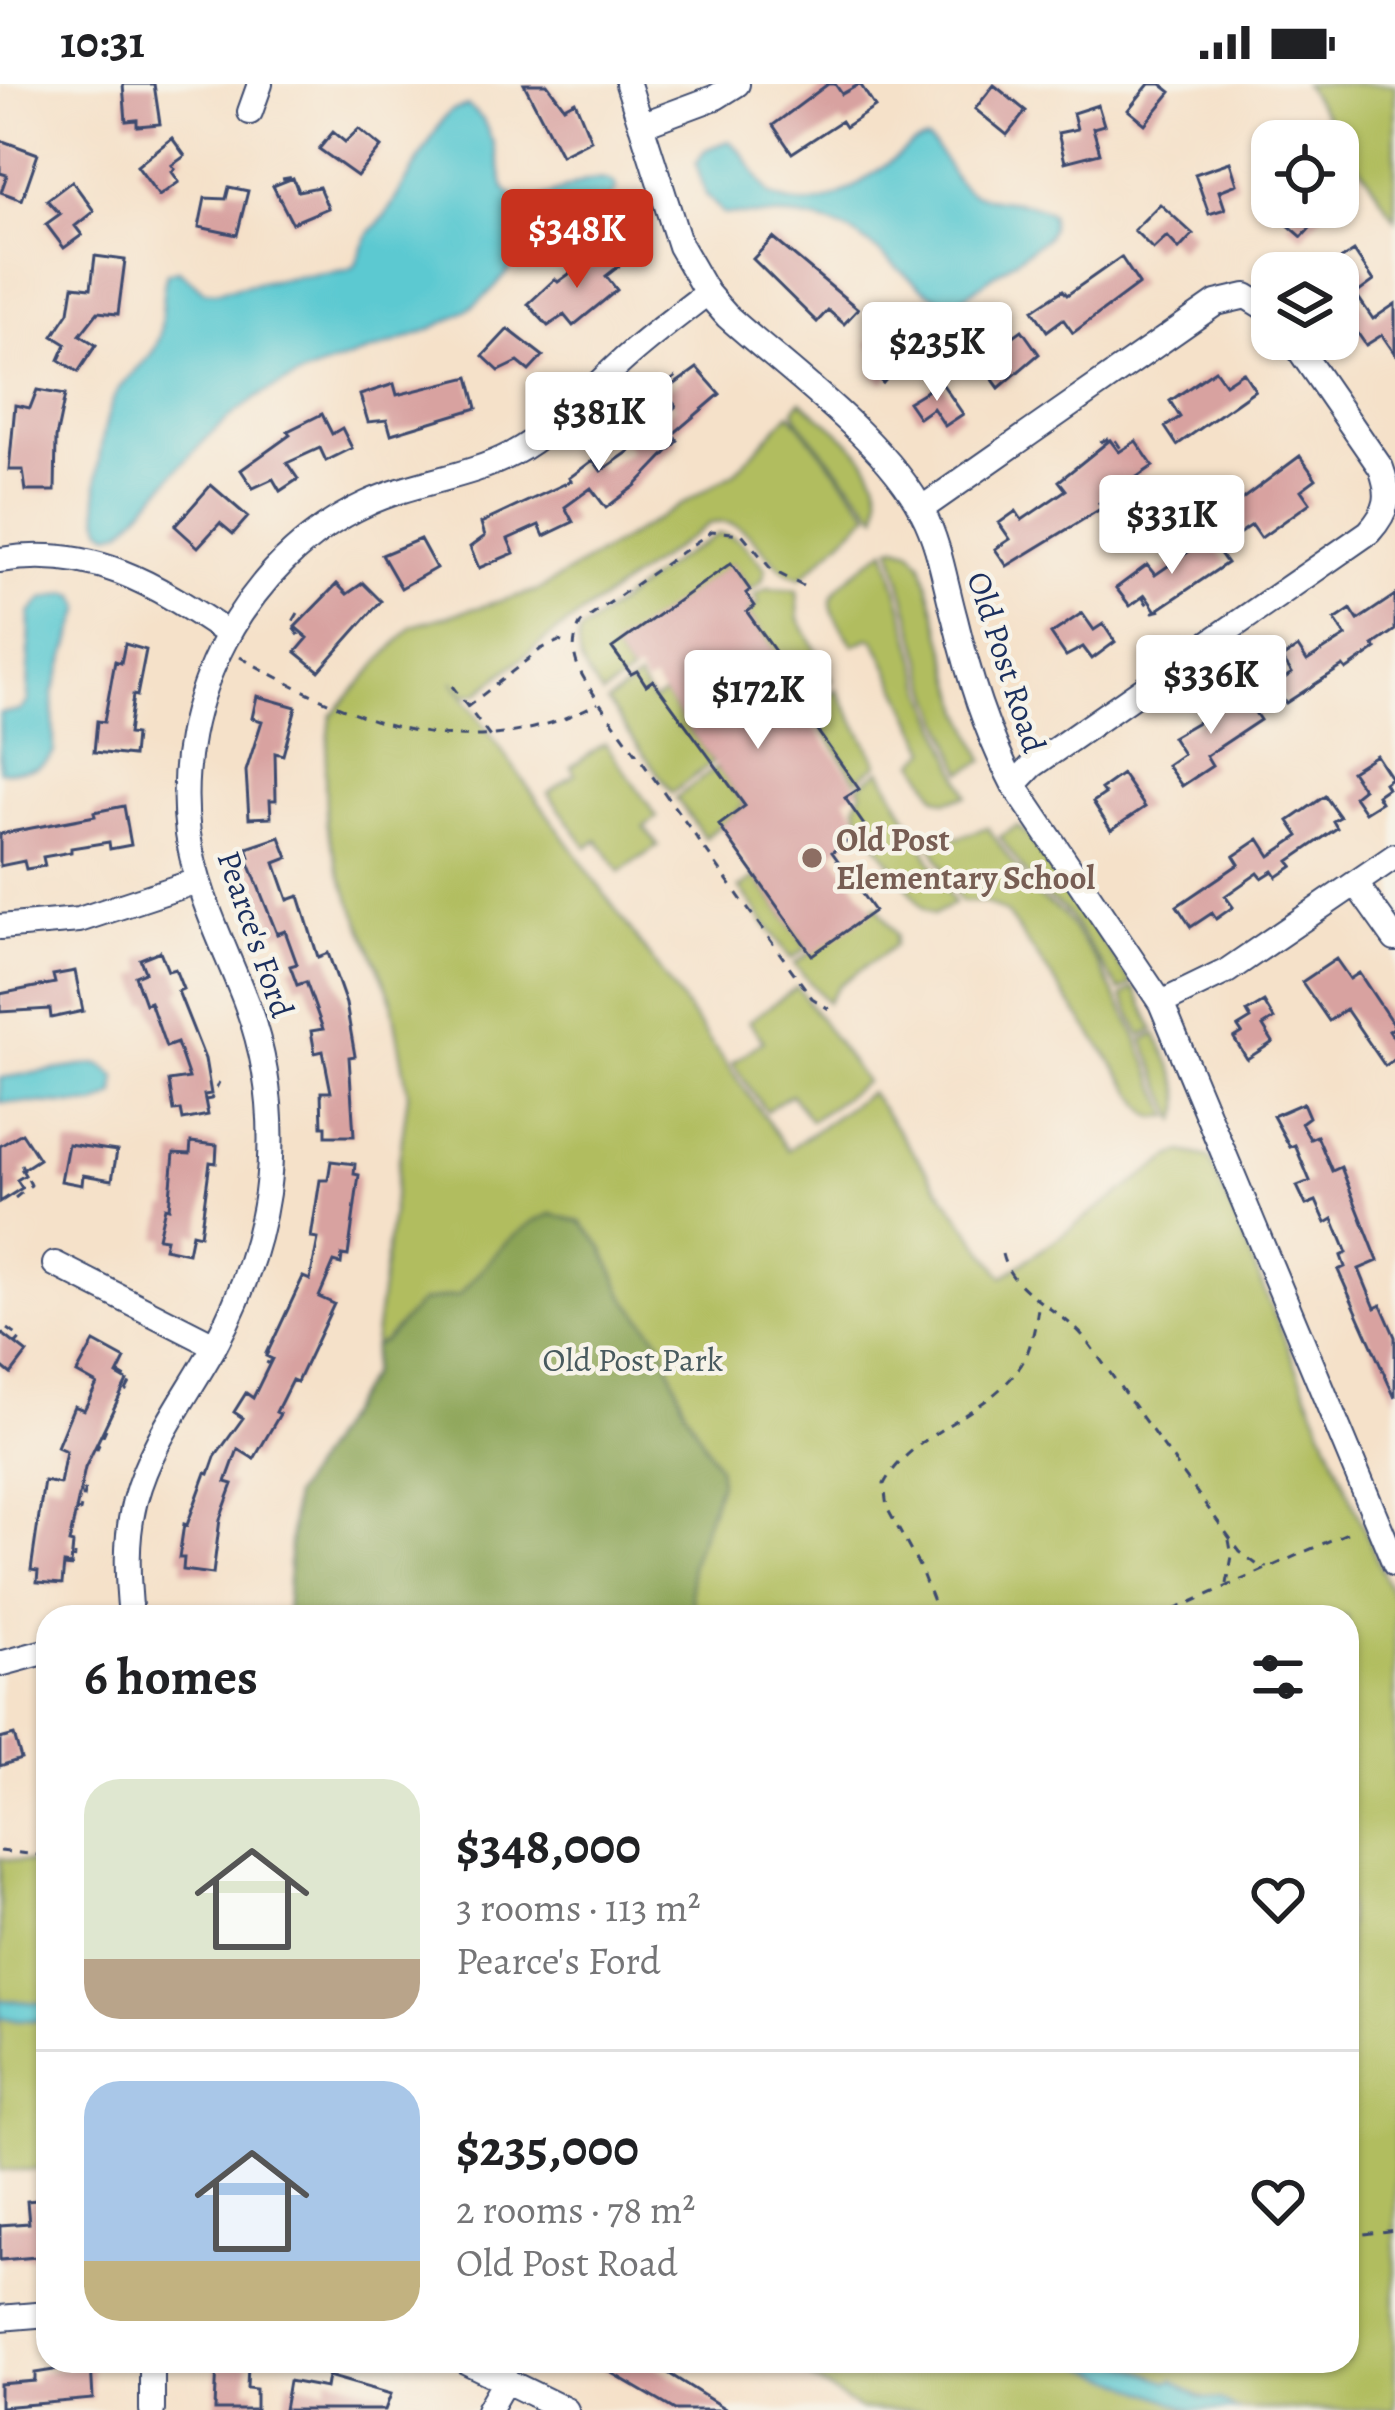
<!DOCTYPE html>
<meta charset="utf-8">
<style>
:root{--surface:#fff;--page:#f6f6f6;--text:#202124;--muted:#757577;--line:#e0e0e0;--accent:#c8321e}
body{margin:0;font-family:Alegreya,serif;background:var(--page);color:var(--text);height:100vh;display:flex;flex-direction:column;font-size:45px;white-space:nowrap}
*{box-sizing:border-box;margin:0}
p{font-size:39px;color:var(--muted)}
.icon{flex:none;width:66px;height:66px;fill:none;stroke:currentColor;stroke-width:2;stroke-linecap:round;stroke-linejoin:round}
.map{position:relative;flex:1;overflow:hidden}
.drawer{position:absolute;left:36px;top:1521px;width:1323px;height:768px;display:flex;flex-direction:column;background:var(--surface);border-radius:36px;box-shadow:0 3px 9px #0004}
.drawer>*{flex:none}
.buttons{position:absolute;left:1251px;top:36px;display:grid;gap:24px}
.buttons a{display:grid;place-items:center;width:108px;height:108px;border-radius:24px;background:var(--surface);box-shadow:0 3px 9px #0004;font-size:60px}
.price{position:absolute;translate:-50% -102px;padding:0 27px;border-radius:12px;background:#fff;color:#222;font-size:39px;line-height:78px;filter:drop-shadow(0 3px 6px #0008)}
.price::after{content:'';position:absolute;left:50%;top:72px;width:36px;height:27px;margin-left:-18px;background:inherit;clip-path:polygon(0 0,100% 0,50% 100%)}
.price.on{background:var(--accent);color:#fff}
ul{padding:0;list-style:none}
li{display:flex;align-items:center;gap:36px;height:300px;padding:0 48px}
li+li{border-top:3px solid var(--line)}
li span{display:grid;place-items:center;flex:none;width:336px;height:240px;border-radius:36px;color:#555}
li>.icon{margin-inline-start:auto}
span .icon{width:144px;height:144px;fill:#fffc;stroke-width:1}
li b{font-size:51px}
h2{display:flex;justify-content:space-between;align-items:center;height:144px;padding:0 48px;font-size:51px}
.status{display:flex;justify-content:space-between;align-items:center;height:84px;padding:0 60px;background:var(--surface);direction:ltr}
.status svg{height:33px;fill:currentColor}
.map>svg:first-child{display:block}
.green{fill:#b1bd5f;stroke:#66765e;stroke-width:3}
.forest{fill:#8ca456;stroke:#546a5a;stroke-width:3}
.water{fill:#5cc9d1;stroke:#3c7c98;stroke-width:3}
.building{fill:#d8a2a0}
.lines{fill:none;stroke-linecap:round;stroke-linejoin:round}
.street-casing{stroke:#3c4a6e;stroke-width:28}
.path{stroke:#3c4a6e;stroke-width:3;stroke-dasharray:9 9;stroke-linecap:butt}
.street{stroke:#fff;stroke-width:24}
.education-dot{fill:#8d6e63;stroke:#f7f3e8;stroke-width:4.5}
.labels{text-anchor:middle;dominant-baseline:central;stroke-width:9;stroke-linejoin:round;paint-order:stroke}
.street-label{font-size:33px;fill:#1b2f5e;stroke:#f7f3e8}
.education-label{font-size:33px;font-weight:bold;fill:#785e54;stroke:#f7f3e8;text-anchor:start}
.park-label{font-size:33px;fill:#485a5e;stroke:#f7f3e8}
</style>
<div class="status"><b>10:31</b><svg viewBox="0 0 49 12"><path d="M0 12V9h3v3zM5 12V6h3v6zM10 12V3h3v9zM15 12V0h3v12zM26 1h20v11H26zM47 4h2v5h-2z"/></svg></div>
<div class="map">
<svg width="1395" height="2326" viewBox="0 0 1395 2326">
<rect width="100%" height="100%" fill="#f7f3e8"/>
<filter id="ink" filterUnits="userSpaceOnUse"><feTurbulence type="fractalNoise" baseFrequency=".00833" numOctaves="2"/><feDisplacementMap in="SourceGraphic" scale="24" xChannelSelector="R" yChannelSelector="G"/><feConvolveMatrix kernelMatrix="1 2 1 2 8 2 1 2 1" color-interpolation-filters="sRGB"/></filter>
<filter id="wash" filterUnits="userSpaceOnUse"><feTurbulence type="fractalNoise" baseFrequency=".004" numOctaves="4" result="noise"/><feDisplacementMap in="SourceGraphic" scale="48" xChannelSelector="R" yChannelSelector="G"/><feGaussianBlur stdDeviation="2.7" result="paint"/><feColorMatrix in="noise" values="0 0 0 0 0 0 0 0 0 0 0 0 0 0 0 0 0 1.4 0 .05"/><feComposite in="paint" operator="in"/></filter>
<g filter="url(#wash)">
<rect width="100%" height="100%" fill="#f5e1c9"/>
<path class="green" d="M1304 0H1395V134Z
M801 317C834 346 893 381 877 431L799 338 794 325Z
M790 329 870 429 801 494C764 486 755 428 709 440L545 556 477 610 465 611 452 597 788 1066 870 1008 1003 1193 1171 1073 1183 1068 1209 1074 1395 1519V2326L1230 2325 1118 2277H1347V1533H286L293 1412 370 1290 408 1010 391 913 340 790 326 739 325 686 331 632 412 542 539 506 734 389Z
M718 450C741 450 752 469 766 485L762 497 750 506 731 480 613 565 631 590 602 611C589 591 572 574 580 549L671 479Z
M897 462 911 466 922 479 963 627 984 677 963 688 932 610 893 469 892 463Z
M886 465 926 608 967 712 946 717 936 713 916 678 928 666 875 556 870 554 853 561C846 549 831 532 831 518 831 503 873 474 886 465Z
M767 504 797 506 799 535 832 596 826 600 821 590 815 591V598L822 603 807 614 804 600 796 598 747 528 759 519 754 512Z
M638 595 653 617 664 610 713 678 672 709 607 618Z
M837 606 878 680 856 696 811 626Z
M605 659 657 733 644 743 658 762 620 788 598 756 587 763 548 709 575 690 571 683Z
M717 683 745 721 705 754 676 714Z
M881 686 954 820 933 831 923 825 862 739 856 721 862 707 859 701Z
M1017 742 1029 752 1132 900 1120 907 1064 825 1039 808 1000 753Z
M987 743 1035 811 1062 829 1098 880 1132 943 1170 1032 1156 1034 1149 1030 1006 829 984 818H961L926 751 958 754Z
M756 793 807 864 791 875 740 804Z
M877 822 896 851 894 862 839 901 827 918 794 880Z
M797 903 865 998 811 1037 791 1010 766 1027 732 979 763 957 749 937Z
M1135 904 1154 946 1141 952 1122 912Z
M1156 950C1167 974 1192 1012 1177 1036L1143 956Z
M0 1774 33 1779 48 1795V1920L0 1916Z
M0 1934 48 1937V2085L0 2087Z
M783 2277H1079L1192 2326H861Z"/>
<path class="forest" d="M551 1130 581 1138 602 1162 625 1213 660 1256 685 1325 718 1383 720 1398 691 1481V1510L697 1533H286L293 1412 370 1291 374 1262 384 1257 421 1218 459 1211 506 1158 532 1138Z"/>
<path class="water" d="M468 22 483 36 494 61 505 105C532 141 579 79 615 100L616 107 609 115C584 125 555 132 536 153 513 178 497 208 467 226 403 265 326 274 261 311 203 346 170 399 123 446L110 449 103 444C89 419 102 332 118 306 129 289 154 275 159 254 165 232 159 211 167 189L178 186 204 207 215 208 266 197 347 186 355 182 370 148 386 131 443 35 451 27Z
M927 56C946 69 951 99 972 109 997 121 1027 113 1050 129 1052 140 1052 147 1044 155L954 220C927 217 883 166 854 150 814 127 767 133 724 130L706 111 696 80 705 66 729 57 742 68 769 110C818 137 855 102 894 75 906 67 911 58 927 56Z
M69 509 76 512 82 524 53 609 54 668C42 688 21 686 0 687V629L20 627 28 618 30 529 43 515Z
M95 980 103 982 116 993 115 1011 95 1021 0 1018V994Z
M0 1916 48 1920V1937L0 1934Z
M1073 2277H1118L1169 2298 1174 2296 1200 2314 1220 2316 1236 2326H1192Z"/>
<g id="blocks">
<path class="building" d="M123 0H154L160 40 137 42V36L126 37Z
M524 0H547L564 23 575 17 591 56 561 71Z
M828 0H835L842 10 860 0 875 23 845 43 841 37 792 69 773 41Z
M1149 0H1161L1171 8 1145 40 1128 26Z
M994 1 1026 27 1007 51 975 25Z
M1098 21 1104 41 1093 44 1100 69 1065 78 1058 49 1077 45 1073 29Z
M359 45 381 63 357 92 319 65 333 48 345 58Z
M172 54 185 72 172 81 175 85 172 88 179 98 159 112 137 82Z
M0 56 38 70 22 116 1 108 7 91 0 89Z
M1230 78 1237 100 1219 107 1225 125 1209 130 1195 90Z
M293 94 298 107 319 103 328 124 292 139 273 102Z
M72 97 94 127 75 142 82 151 64 164 46 140 60 130 47 116Z
M229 103 248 107 237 151 199 143 205 114 226 115Z
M1160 120 1193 150 1179 165 1167 152 1153 165 1134 146Z
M1302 123H1329L1302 153 1287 140Z
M773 154 858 225 844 240 828 226 817 238 753 175Z
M605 164 619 182 606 192 617 206 573 242 564 231 548 242 528 220 555 195 558 198Z
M1354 167 1374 197 1356 210 1373 235 1395 220V270L1382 251 1366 261 1338 221V187L1334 180Z
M95 172 125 176 118 230 98 228 80 251 96 261 78 288 59 276 66 260 53 252 69 228 73 202 91 204Z
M1121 173 1139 200 1073 249 1063 235 1047 247 1033 226 1063 206 1067 211Z
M884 240 912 265 883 299 871 288 883 274 867 260Z
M508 245 543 272 529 287 518 278 499 287 483 272Z
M1022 246 1039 270 999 304 986 286 989 284 983 274Z
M697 284 720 310 672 351 678 357 635 402 606 424 591 404 565 423 573 438 544 452 539 441 508 455 514 469 479 484 470 463 485 452 481 439 571 397 569 394 593 376 601 387 631 366 618 352 633 338 642 348 647 343 651 347 676 322 664 308Z
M1215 286 1225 300 1243 288 1255 306 1177 361 1165 343 1180 333 1170 317Z
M469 293 477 324 391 350 387 336 368 338 360 311 394 300 397 311Z
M941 298 963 330 945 342 933 324 919 334 908 318Z
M37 306 65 311 56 354 55 407H26L23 386H9L15 321 30 324Z
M322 330 332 350 342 344 352 364 326 377 320 364 287 379 298 395 280 407 273 395 253 404 241 386 290 351 288 347Z
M1110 356 1119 368 1136 357 1153 382 1099 419 1102 424 1007 482 995 465 1010 455 999 439 1016 427 1022 436 1066 406 1059 397Z
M1300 372 1316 395 1301 406 1310 419 1261 454 1252 441 1237 451 1222 430Z
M211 401 248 433 233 450 220 439 198 463 175 442Z
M420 455 436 484 401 504 382 471Z
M1204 457 1210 465 1214 461 1227 479 1156 527 1145 511 1130 522 1116 504 1147 481 1155 491Z
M731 479 750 506 746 509 755 522 747 528 802 605 792 611 859 705 845 714 866 744 832 768 874 827 812 871 719 741 745 722 653 596 646 601 637 587 631 590 612 564Z
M363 499 381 517 319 587 296 568 308 554 295 543 337 500 347 510Z
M1395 511V546L1373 561 1376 565 1346 586 1343 582 1286 619 1274 601 1292 589 1282 574 1298 563 1307 577 1346 552 1335 536 1351 525 1358 536Z
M1082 529 1094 546 1103 540 1115 558 1092 575 1083 563 1066 572 1051 550Z
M125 560 146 566 137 612 133 611 128 650 135 651 133 672 94 668 97 637 104 638 115 577 121 579Z
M1239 605 1260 636 1206 672 1212 682 1182 702 1167 681 1183 670 1172 653 1225 622 1222 617Z
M257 612 296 623 283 671 275 669 276 716H270L271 733 249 734 246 687 262 637 252 634Z
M1376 671 1391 694 1384 699 1387 704 1377 711 1381 718 1365 728 1354 712 1363 705 1351 687Z
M1122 690 1145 723 1111 746 1093 718 1105 710 1101 705Z
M1325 712 1340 733 1333 737 1337 744 1289 777 1293 782 1277 793 1273 787 1262 794 1258 789 1225 812 1233 823 1216 835 1212 829 1191 843 1177 822 1239 780 1234 772 1259 755 1270 772 1299 752 1289 737Z
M124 722 131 761 110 765 109 758 71 764V768L43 773 45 782 26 785 24 777 0 782V750L95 732 94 728Z
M280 753 288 774 275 779 288 816 299 812 318 873 328 869 346 920 355 972 349 973 354 1052H326V1042H322L321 1008H331L323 967 315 969 311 947 323 945 306 898 297 901 290 882 297 880 285 847 277 850 247 774 250 773 247 764Z
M160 867 168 887 175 885 183 905 178 907 205 975 211 1010 204 1011 208 1031 183 1036 181 1026 174 1027 169 997 189 994 177 959 166 963 150 918 145 920 135 892 145 888 140 875Z
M1336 875 1350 895 1359 889 1395 943 1389 947 1395 956V975L1385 982 1346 925 1329 937 1302 898Z
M75 887 83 927 51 934 50 925 0 928V910L55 899 53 891Z
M1264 918 1274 935 1263 942 1273 958 1247 975 1234 954 1242 949 1238 943 1251 935 1247 928Z
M1303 1019 1309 1033 1301 1039 1310 1055 1317 1052 1332 1087 1341 1083 1378 1177 1359 1185 1375 1224 1381 1221 1395 1253V1314L1338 1186 1345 1183 1341 1172 1347 1169 1333 1135 1326 1139 1316 1117 1306 1121 1297 1102 1310 1097 1295 1061 1290 1063 1273 1032Z
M22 1049 39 1075 22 1086 25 1091 17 1096 22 1104 0 1118V1062Z
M191 1058 217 1061 216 1079 210 1078 200 1151 192 1149 188 1169 164 1164 166 1155 158 1154 165 1123 169 1124 174 1069 190 1070Z
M68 1060 117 1067 112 1096 83 1091 82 1101 61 1097Z
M331 1077 355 1080 354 1090 359 1091 348 1172 342 1171 341 1180 334 1178 319 1213 334 1220 297 1298 292 1296 276 1328 280 1330 254 1375 238 1365 226 1398 233 1400 220 1435 213 1490 183 1486 184 1474H179L184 1440 187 1441 206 1389 209 1390 215 1373 243 1334 234 1328 246 1309 253 1314 272 1275 266 1272 303 1193 310 1196 318 1155 311 1154 320 1096H328Z
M0 1248 27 1269 11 1290 0 1281Z
M94 1258 125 1275 117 1291 127 1297 85 1384 69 1459 73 1460 71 1481 64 1480 62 1500 37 1498 38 1487 31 1486 44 1397 60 1400 66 1367 57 1363 74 1322 84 1326 97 1300 77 1289Z
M14 1651 21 1675 0 1682V1655Z
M46 2115 48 2172 0 2176V2141L29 2139 27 2117Z
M591 2277H649L727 2326H675Z
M217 2278 248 2280 247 2304 256 2305V2326H215Z
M91 2280 93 2315 0 2323V2300L35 2297V2289Z
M328 2292 391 2310 385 2326H284L289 2297 326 2304Z"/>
</g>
</g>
<g filter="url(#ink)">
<use href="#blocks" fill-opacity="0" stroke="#3c4a6e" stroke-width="3"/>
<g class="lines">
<g class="street-casing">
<path id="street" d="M628 0 680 162 707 209 727 232C788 287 886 356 923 429 940 461 945 500 955 535 969 593 986 648 1014 701L1161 919 1395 1480
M250 28 260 0
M641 41 716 13 737 0
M921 425 1216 219 1246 212 1272 228
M0 476C93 461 153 499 227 549
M1014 701 1032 682 1369 448C1389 426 1391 411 1381 384L1292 255
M1356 800 1395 855
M0 843 79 836 197 797
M1161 919 1227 887 1395 772
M55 1180 214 1261
M131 1533C127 1493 125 1455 135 1416 150 1360 186 1313 214 1263 240 1215 259 1164 267 1109 275 1046 269 981 247 921 226 865 196 810 188 750 171 618 244 476 366 420 412 398 467 394 512 370 557 346 591 304 629 271 654 249 681 229 707 209
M0 1580 48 1567
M0 2234 48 2230
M152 2277V2326
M465 2277 566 2326
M488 2326 506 2295"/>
</g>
<path class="path" d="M282 95 293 93 299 107
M669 298 677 292 685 295
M1100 358 1113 353 1122 366
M803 502 772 486 742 450 712 447 581 539C564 571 582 591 599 618L812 914 829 925
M1142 513 1153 528 1167 525
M298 529 291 541 304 558
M240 573C360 640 465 687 598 619
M452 602 490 653
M467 623 541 565 559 557 569 560
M205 1016 211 1015 219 998
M15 1114 31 1101 21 1080
M1002 1170C1011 1209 1059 1224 1084 1253L1240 1468 1259 1482 1268 1483
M8 1245 21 1254 16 1260
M269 1263 263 1276 270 1280
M118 1289 131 1297 123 1312
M94 1363 97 1365 106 1345
M75 1426 80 1427 85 1404
M64 1482 74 1483 75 1470
M1227 1500 1232 1472 1229 1456
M939 1533 920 1484 887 1424 884 1400C914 1344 996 1330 1025 1274 1033 1257 1036 1237 1039 1218
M1158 1533 1347 1449
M0 1767 48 1772
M1347 2145 1364 2150 1395 2146"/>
<use href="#street" class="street"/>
</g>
</g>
<circle class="education-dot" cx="812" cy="774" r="12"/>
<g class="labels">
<g class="street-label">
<text transform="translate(1007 578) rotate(72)">Old Post Road</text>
<text transform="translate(256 850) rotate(71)">Pearce's Ford</text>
</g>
<g class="education-label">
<text x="836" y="755">Old Post<tspan x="836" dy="38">Elementary School</tspan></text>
</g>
<g class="park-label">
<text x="633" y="1275">Old Post Park</text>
</g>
</g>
</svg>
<div class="buttons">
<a><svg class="icon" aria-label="locate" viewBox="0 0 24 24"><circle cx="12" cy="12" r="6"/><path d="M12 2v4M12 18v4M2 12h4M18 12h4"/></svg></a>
<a><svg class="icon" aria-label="layers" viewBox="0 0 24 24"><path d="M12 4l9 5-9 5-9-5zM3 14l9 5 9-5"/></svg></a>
</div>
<b class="price on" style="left:577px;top:207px">$348K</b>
<b class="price" style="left:937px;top:320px">$235K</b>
<b class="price" style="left:599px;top:390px">$381K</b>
<b class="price" style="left:1172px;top:493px">$331K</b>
<b class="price" style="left:1211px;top:653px">$336K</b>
<b class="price" style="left:758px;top:668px">$172K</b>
<section class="drawer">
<h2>6 homes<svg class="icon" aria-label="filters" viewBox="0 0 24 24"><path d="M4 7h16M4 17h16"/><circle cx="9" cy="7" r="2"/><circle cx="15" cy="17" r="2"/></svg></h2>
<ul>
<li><span style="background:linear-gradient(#dfe7d0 75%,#b9a48a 0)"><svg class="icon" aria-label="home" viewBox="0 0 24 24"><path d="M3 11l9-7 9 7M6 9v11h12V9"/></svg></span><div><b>$348,000</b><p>3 rooms · 113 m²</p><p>Pearce's Ford</p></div><svg class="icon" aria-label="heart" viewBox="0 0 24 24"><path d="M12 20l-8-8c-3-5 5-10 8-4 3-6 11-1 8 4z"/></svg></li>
<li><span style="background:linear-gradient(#a9c7e8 75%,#c2b280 0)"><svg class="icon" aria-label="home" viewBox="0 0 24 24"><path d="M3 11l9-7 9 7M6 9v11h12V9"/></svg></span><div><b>$235,000</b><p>2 rooms · 78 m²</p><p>Old Post Road</p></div><svg class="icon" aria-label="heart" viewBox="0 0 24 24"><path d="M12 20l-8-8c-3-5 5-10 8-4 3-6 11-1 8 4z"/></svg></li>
</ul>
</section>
</div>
